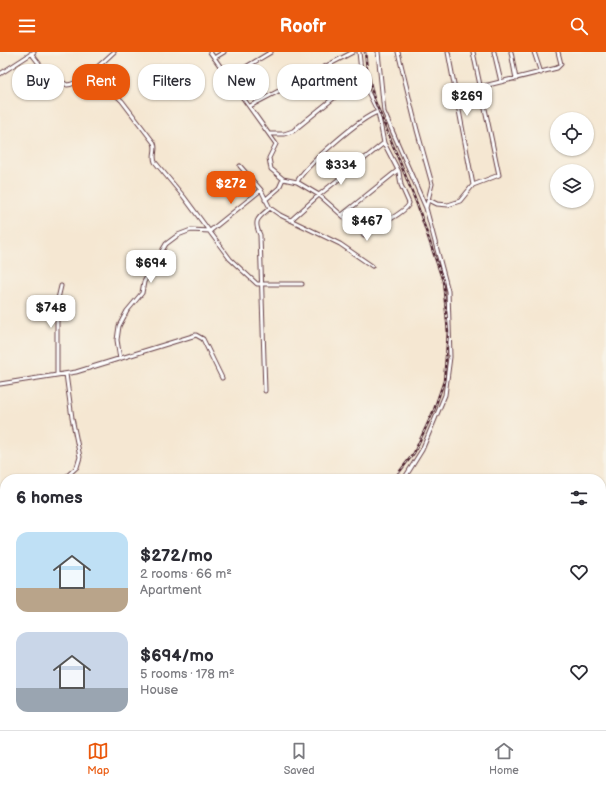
<!DOCTYPE html>
<meta charset="utf-8">
<style>
:root{--surface:#fff;--page:#f7f7f7;--text:#2b2b33;--muted:#7c7c81;--line:#e1e1e2;--accent:#ea580c}
body{margin:0;font-family:"Balsamiq Sans",sans-serif;background:var(--page);color:var(--text);height:100vh;display:flex;flex-direction:column;font-size:15px;white-space:nowrap}
*{box-sizing:border-box;margin:0}
p{font-size:13px;color:var(--muted)}
.icon{flex:none;width:22px;height:22px;fill:none;stroke:currentColor;stroke-width:2;stroke-linecap:round;stroke-linejoin:round}
.map{position:relative;flex:1;overflow:hidden}
.details{position:absolute;left:0px;top:422px;width:606px;height:256px;display:flex;flex-direction:column;background:var(--surface);border-radius:16px 16px 0 0;box-shadow:0 1px 3px #0004}
.details>*{flex:none}
.banner{position:absolute;left:12px;top:12px;width:400px;height:36px;display:flex;gap:8px}
.controls{position:absolute;left:550px;top:60px;display:grid;gap:8px}
.controls a{display:grid;place-items:center;width:44px;height:44px;border-radius:50%;background:var(--surface);box-shadow:0 1px 3px #0004;font-size:20px}
.price{position:absolute;translate:-50% -34px;padding:0 9px;border-radius:8px;background:#fff;color:#222;font-size:13px;line-height:26px;filter:drop-shadow(0 1px 2px #0008)}
.price::after{content:'';position:absolute;left:50%;top:24px;width:12px;height:9px;margin-left:-6px;background:inherit;clip-path:polygon(0 0,100% 0,50% 100%)}
.price.on{background:var(--accent);color:#fff}
ul{padding:0;list-style:none}
li{display:flex;align-items:center;gap:12px;height:100px;padding:0 16px}
li span{display:grid;place-items:center;flex:none;width:112px;height:80px;border-radius:12px;color:#555}
li>.icon{margin-inline-start:auto}
span .icon{width:48px;height:48px;fill:#fffc;stroke-width:1}
li b{font-size:17px}
h2{display:flex;justify-content:space-between;align-items:center;height:48px;padding:0 16px;font-size:17px}
.tag{padding:0 14px;border-radius:16px;background:var(--surface);box-shadow:0 1px 3px #0004;font-size:14px;line-height:36px}
.tag.on{background:var(--accent);color:#fff}
header{display:flex;justify-content:space-between;align-items:center;height:52px;padding:0 16px;background:var(--accent);color:#fff;font-size:18px;font-weight:700}
.menu{display:flex;justify-content:space-around;align-items:center;height:56px;border-top:1px solid var(--line);background:var(--surface);font-size:11px;color:var(--muted)}
.menu a{display:grid;justify-items:center;gap:2px}
.menu .on{color:var(--accent)}
.map>svg:first-child{display:block}
.lines{fill:none;stroke-linecap:round;stroke-linejoin:round}
.minor-casing{stroke:#643d44;stroke-width:5}
.minor{stroke:#fff;stroke-width:3}
.rail-casing{stroke:#4a1f2b;stroke-width:2.5}
.rail{stroke:#f7f3e8;stroke-width:1;stroke-dasharray:3;stroke-linecap:butt}
</style>
<header><svg class="icon" aria-label="menu" viewBox="0 0 24 24"><path d="M4 6h16M4 12h16M4 18h16"/></svg>Roofr<svg class="icon" aria-label="search" viewBox="0 0 24 24"><circle cx="10" cy="10" r="6"/><path d="M15 15l6 6"/></svg></header>
<div class="map">
<svg width="606" height="678" viewBox="0 0 606 678">
<rect width="100%" height="100%" fill="#f7f3e8"/>
<filter id="ink" filterUnits="userSpaceOnUse"><feTurbulence type="fractalNoise" baseFrequency=".025" numOctaves="2"/><feDisplacementMap in="SourceGraphic" scale="8" xChannelSelector="R" yChannelSelector="G"/><feConvolveMatrix kernelMatrix="1 2 1 2 8 2 1 2 1" color-interpolation-filters="sRGB"/></filter>
<filter id="wash" filterUnits="userSpaceOnUse"><feTurbulence type="fractalNoise" baseFrequency=".012" numOctaves="4" result="noise"/><feDisplacementMap in="SourceGraphic" scale="16" xChannelSelector="R" yChannelSelector="G"/><feGaussianBlur stdDeviation="0.9" result="paint"/><feColorMatrix in="noise" values="0 0 0 0 0 0 0 0 0 0 0 0 0 0 0 0 0 1.4 0 .05"/><feComposite in="paint" operator="in"/></filter>
<g filter="url(#wash)">
<rect width="100%" height="100%" fill="#f5e7d2"/>
</g>
<g filter="url(#ink)">
<g class="lines">
<g class="minor-casing">
<path id="minor" d="M210 0 276 92 269 106 271 117 283 127 297 130 319 143 364 183C373 176 408 160 409 151L401 133 399 120 384 91 378 60 362 28 359 0
M378 0 384 60 426 156 448 239 450 305 445 343 422 398 404 427
M398 0 417 78 432 132 426 156
M448 0 473 133
M494 0 501 30
M511 0 516 27
M534 0 541 21
M31 1 44 18 67 33C81 32 103 10 114 0
M214 6 224 0
M92 20 122 49 154 91C157 98 152 103 155 110L184 145 230 207 257 232H302
M0 22 34 0
M227 23 236 21 271 0
M480 35 557 16 561 12 558 0
M250 54 353 0
M270 82H284L293 79 351 32 362 28
M240 114 261 138 270 156 280 163 340 192 372 214
M297 130C304 115 361 65 378 60
M265 148 279 136 283 127
M429 148 437 152 448 153 460 149 473 133 499 123 473 0
M342 163 398 118
M291 168 319 143 384 91
M120 307 117 288 119 274 127 259 142 241 144 230 166 192 178 183 191 178 210 179 261 138
M66 322 72 366 80 405 77 415 66 425
M57 323V251L61 234
M0 332 76 320 196 283 203 287 222 326
M265 339 260 183C253 168 258 166 270 156
M0 493 5 492
M0 529 5 527
M0 548 5 546
M0 568 5 565
M0 590 5 587
M0 608 5 606
M0 646 5 657
M187 673 190 678
M260 673 269 678
M61 678 66 673"/>
</g>
<use href="#minor" class="minor"/>
<g class="rail-casing">
<path id="rail" d="M365 0 367 17 374 47 417 152 443 229 448 280 444 329 434 358 414 401 394 427
M14 678 19 673"/>
</g>
<use href="#rail" class="rail"/>
</g>
</g>
</svg>
<div class="controls">
<a><svg class="icon" aria-label="locate" viewBox="0 0 24 24"><circle cx="12" cy="12" r="6"/><path d="M12 2v4M12 18v4M2 12h4M18 12h4"/></svg></a>
<a><svg class="icon" aria-label="layers" viewBox="0 0 24 24"><path d="M12 4l9 5-9 5-9-5zM3 14l9 5 9-5"/></svg></a>
</div>
<b class="price" style="left:467px;top:65px">$269</b>
<b class="price" style="left:341px;top:134px">$334</b>
<b class="price on" style="left:231px;top:153px">$272</b>
<b class="price" style="left:367px;top:190px">$467</b>
<b class="price" style="left:151px;top:232px">$694</b>
<b class="price" style="left:51px;top:277px">$748</b>
<div class="banner">
<a class="tag">Buy</a>
<a class="tag on">Rent</a>
<a class="tag">Filters</a>
<a class="tag">New</a>
<a class="tag">Apartment</a>
</div>
<section class="details">
<h2>6 homes<svg class="icon" aria-label="filters" viewBox="0 0 24 24"><path d="M4 7h16M4 17h16"/><circle cx="9" cy="7" r="2"/><circle cx="15" cy="17" r="2"/></svg></h2>
<ul>
<li><span style="background:linear-gradient(#bfe0f5 70%,#b9a48a 0)"><svg class="icon" aria-label="home" viewBox="0 0 24 24"><path d="M3 11l9-7 9 7M6 9v11h12V9"/></svg></span><div><b>$272/mo</b><p>2 rooms · 66 m²</p><p>Apartment</p></div><svg class="icon" aria-label="heart" viewBox="0 0 24 24"><path d="M12 20l-8-8c-3-5 5-10 8-4 3-6 11-1 8 4z"/></svg></li>
<li><span style="background:linear-gradient(#c9d6e8 70%,#9aa5b1 0)"><svg class="icon" aria-label="home" viewBox="0 0 24 24"><path d="M3 11l9-7 9 7M6 9v11h12V9"/></svg></span><div><b>$694/mo</b><p>5 rooms · 178 m²</p><p>House</p></div><svg class="icon" aria-label="heart" viewBox="0 0 24 24"><path d="M12 20l-8-8c-3-5 5-10 8-4 3-6 11-1 8 4z"/></svg></li>
</ul>
</section>
</div>
<nav class="menu">
<a class="on"><svg class="icon" aria-label="map" viewBox="0 0 24 24"><path d="M3 6l6-2 6 2 6-2v14l-6 2-6-2-6 2zM9 4v14M15 6v14"/></svg>Map</a>
<a><svg class="icon" aria-label="saved" viewBox="0 0 24 24"><path d="M7 4h10v16l-5-4-5 4z"/></svg>Saved</a>
<a><svg class="icon" aria-label="home" viewBox="0 0 24 24"><path d="M3 11l9-7 9 7M6 9v11h12V9"/></svg>Home</a>
</nav>
